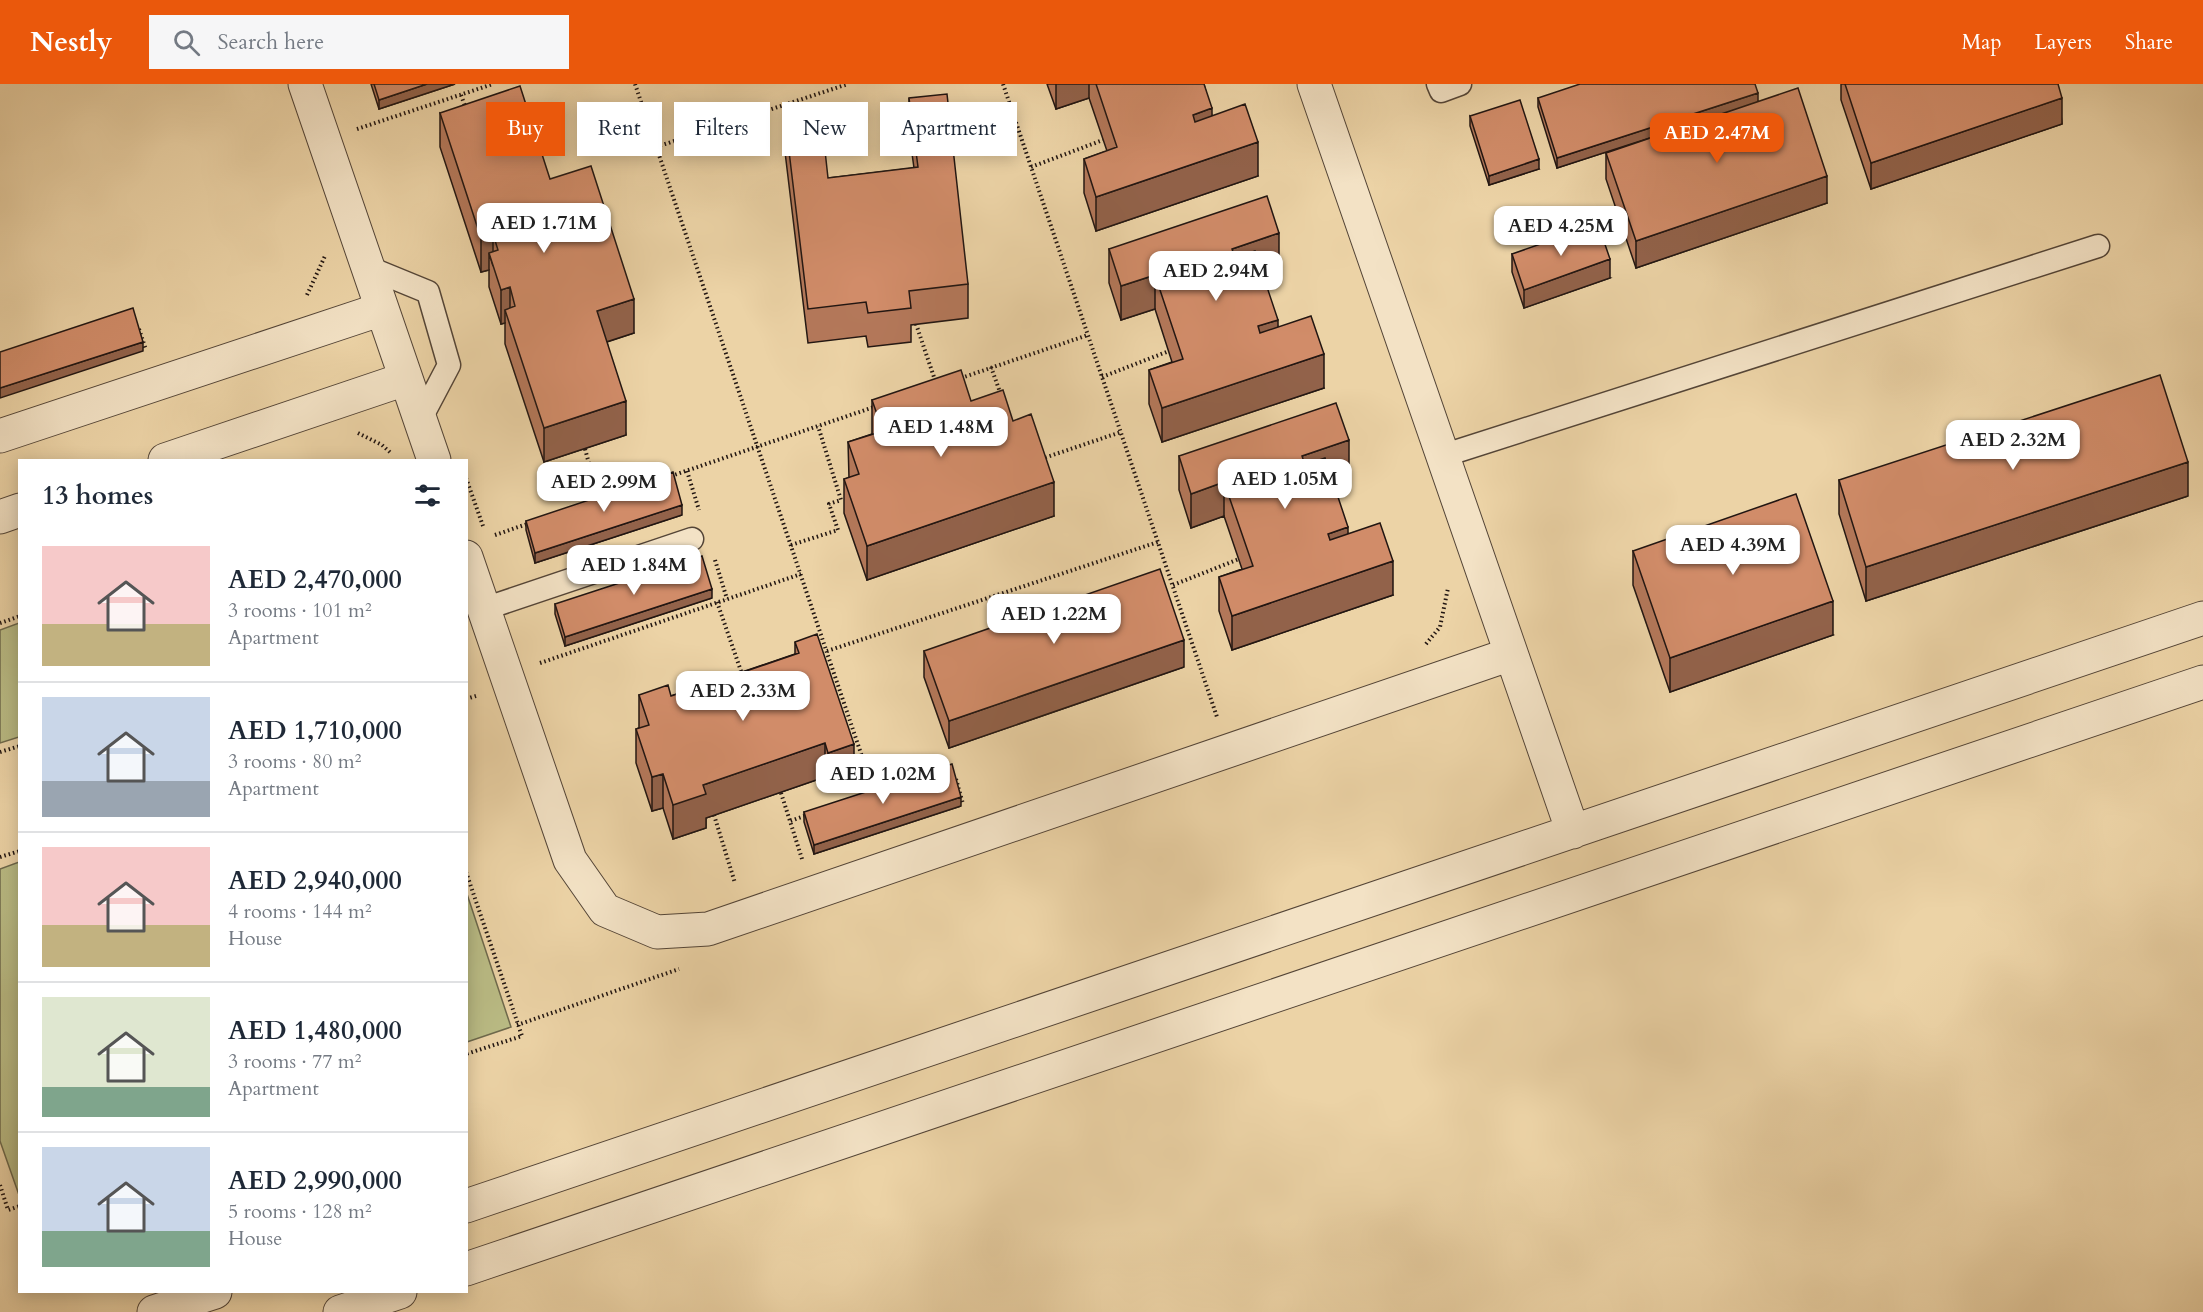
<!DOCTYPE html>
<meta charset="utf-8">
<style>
:root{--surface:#fff;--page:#f6f6f7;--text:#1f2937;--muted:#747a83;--line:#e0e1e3;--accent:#ea580c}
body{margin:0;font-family:Cardo,serif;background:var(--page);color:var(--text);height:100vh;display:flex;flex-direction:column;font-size:22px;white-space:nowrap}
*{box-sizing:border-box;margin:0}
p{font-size:20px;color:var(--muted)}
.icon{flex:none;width:33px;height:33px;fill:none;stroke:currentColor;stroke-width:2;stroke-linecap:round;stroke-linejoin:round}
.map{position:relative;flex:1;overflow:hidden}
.panel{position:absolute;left:18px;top:375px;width:450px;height:834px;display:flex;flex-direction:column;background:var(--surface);border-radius:0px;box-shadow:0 3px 15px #0003}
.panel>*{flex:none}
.banner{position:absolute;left:486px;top:18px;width:570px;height:54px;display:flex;gap:12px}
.price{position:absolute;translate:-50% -51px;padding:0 14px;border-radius:12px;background:#fff;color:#222;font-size:20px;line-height:39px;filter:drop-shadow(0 2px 3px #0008)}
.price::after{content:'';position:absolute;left:50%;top:36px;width:18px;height:14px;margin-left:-9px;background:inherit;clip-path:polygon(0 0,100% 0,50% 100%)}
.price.current{background:var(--accent);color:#fff}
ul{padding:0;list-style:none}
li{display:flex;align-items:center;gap:18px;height:150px;padding:0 24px}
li+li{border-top:2px solid var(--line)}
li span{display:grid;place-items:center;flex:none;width:168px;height:120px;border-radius:0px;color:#555}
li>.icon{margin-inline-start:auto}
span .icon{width:72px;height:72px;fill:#fffc;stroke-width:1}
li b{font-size:26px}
h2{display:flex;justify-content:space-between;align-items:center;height:72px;padding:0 24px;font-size:26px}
.chip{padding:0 21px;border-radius:0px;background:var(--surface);box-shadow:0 3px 15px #0003;font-size:21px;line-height:54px}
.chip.current{background:var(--accent);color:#fff}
header{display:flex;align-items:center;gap:36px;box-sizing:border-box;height:84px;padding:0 30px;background:var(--accent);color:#fff}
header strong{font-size:28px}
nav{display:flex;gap:33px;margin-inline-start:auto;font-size:21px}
.search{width:420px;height:54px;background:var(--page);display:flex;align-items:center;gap:15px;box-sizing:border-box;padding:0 21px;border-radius:0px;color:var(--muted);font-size:22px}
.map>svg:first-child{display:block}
.pitch{fill:#babc85;stroke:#6e694c;stroke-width:1.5}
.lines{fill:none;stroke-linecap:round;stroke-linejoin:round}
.service-casing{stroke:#544537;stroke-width:25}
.minor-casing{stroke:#544537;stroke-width:35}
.path{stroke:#221612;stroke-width:4;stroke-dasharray:1.5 3;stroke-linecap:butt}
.service{stroke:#f3e2c5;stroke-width:22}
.minor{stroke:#f3e2c5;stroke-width:33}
.wall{fill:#b4785a;stroke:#221612;stroke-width:1.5}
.shaded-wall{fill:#92624a;stroke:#221612;stroke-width:1.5}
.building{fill:#d18c69;stroke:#221612;stroke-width:1.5}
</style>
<header>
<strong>Nestly</strong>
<div class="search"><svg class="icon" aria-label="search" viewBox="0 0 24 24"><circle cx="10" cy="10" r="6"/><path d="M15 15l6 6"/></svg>Search here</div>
<nav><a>Map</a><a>Layers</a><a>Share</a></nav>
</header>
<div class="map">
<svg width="2203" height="1228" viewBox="0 0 2203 1228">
<rect width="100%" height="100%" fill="#ecd3a6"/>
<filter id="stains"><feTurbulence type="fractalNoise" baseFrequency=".00333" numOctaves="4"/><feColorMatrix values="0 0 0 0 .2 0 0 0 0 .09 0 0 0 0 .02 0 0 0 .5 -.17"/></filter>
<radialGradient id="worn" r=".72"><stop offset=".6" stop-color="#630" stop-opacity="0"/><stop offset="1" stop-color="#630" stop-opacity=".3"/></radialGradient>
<path class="pitch" d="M19 539V653L0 659V546Z
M19 778 20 1111H19L0 1057V785Z
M467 810 511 943 467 958H466Z"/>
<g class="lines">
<g class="service-casing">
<path id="service" d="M1438 0 1441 7 1460 0
M367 183 428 208 449 281 420 336
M1442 372 2098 162
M484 525 692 455"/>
</g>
<g class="minor-casing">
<path id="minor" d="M305 0 434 376
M1314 0 1573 748
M0 352 382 225
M165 376 405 295
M0 433 20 426
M466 473 570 776 605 826 657 848 708 845 1511 570
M466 1122 2203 534
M466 1185 2203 598
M154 1228 215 1208
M340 1228 400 1208"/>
</g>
<path class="path" d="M635 0 874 708
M1003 0 1217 633
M461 11 466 25
M357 45 493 0
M656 63 848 0
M1031 83 1103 56
M307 211 325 172
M916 240 936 299
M139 245 146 266
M991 283 1001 311
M1102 293 1169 267
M961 294 1088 251
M358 349 382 361 392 370
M585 365 599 416
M1041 375 1121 348
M687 387 699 426
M671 392 874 323
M466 394 483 442
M495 451 530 439
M791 461 838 446 829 420 841 416 818 342
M715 476 727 515
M1173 501 1239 475
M717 518 743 593
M0 539 20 532
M1426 560 1440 543 1448 504
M827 567 1158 458
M540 579 801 490
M466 615 476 612
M0 668 20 662
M956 695 963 720
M781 709 790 737
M714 731 735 799
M0 773 20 767
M802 775 790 737 807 731
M466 788 522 952 466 970
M517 941 679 885
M0 1101 8 1126 20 1122"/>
<use href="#service" class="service"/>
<use href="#minor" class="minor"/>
</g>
<path class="wall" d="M371 0H455L379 25Z
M1047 0H1204L1212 32 1258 92 1096 147 1084 109V75L1107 67 1089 14 1056 25Z
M1841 0H2058L2062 40 1871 105 1841 16Z
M909 14 968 200V234L911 241V258L868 263 866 252 808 259 785 68V34L828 94 914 84 909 48Z
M1538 14 1758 17 1827 119 1636 184 1606 95V69L1670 47 1557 84 1538 23Z
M440 29 550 95 634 249 607 258 626 351 544 378 505 260V239L501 240 489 203V186L481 188 440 63Z
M1470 32 1539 85 1489 101 1470 42Z
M1109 165 1279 183 1262 189 1278 243 1324 304 1162 358 1149 320V286L1172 278 1155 225 1121 236 1109 199Z
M1512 170 1610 194 1524 224 1512 188Z
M872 316 971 317 1013 337 1054 432 867 496 844 429V395L849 394 848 358 872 350Z
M1179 372 1349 390 1332 396 1348 450 1393 511 1232 566 1219 527V493L1242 485 1224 432 1191 444 1179 406Z
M1839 396 2188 412 1866 517 1839 430Z
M682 431 535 479 526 446V437Z
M1633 467 1833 551 1670 608 1633 501Z
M712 514 565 562 555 530V520Z
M795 558 854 694 828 703 825 693 706 734V744L673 755 663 724 652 727 636 679V645L639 644V611L671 612 795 570Z
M924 567 1184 583 949 664 924 593Z
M961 722 814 770 804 738V728Z"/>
<path class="shaded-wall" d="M427 0H455L379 25V16Z
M1056 0H1089V14L1056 25Z
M1758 9V19L1557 84V74Z
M2062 14V40L1871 105V79Z
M1212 24V58L1193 65V31Z
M1258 58V92L1096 147V113Z
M1539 75V85L1489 101V92Z
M1827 92V119L1636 184V157Z
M1279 149V183L1232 199V165Z
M493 150V182L489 169V186L481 188V154Z
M1610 175V194L1524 224V206Z
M1155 191V225L1121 236V202Z
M510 203V237L505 226V239L501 240V206Z
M634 215V249L597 261V227Z
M1278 236V270L1258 276V242Z
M143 258V267L0 314V304Z
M1324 270V304L1162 358V324Z
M626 317V351L544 378V344Z
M1349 356V390L1302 406V372Z
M2188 378V412L1866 517V483Z
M1054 398V432L867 496V462Z
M1224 398V432L1191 444V410Z
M682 421V431L535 479V469Z
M1348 443V477L1328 484V450Z
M1393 477V511L1232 566V532Z
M712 505V514L565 562V553Z
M1833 517V551L1670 608V574Z
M1184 556V583L949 664V637Z
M825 659V693L706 734V744L673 755V721L703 701Z
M854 660V694L828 703V669Z
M663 690V724L652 727V693Z
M961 713V722L814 770V761Z"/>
<path class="building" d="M374 0H427L379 16Z
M1096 0H1204L1212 24 1193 31 1195 38 1245 20 1258 58 1096 113 1084 75 1117 63Z
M1580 0H1755L1758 9 1557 74 1538 14Z
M1845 0H2058L2062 14 1871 79Z
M520 2 550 95 591 82 634 215 597 227 626 317 544 344 505 226 515 222 510 203 501 206 489 169 498 166 493 150 481 154 440 29Z
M1798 4 1827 92 1636 157 1606 69Z
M947 10 968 200 909 207 911 224 868 229 866 218 808 225 785 34 821 30 828 94 918 83 909 14Z
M1520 16 1539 75 1489 92 1470 32Z
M1267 112 1279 149 1232 165 1235 174 1255 167 1278 236 1258 242 1260 249 1311 232 1324 270 1162 324 1149 286 1183 275 1155 191 1121 202 1109 165Z
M1598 140 1610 175 1524 206 1512 170Z
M133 224 143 258 0 304V268Z
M961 286 971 317 1003 306 1013 337 1031 330 1054 398 867 462 844 395 859 390 848 358 883 347 872 316Z
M2160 291 2188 378 1866 483 1839 396Z
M1336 319 1349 356 1302 372 1305 381 1325 374 1348 443 1328 450 1330 456 1380 439 1393 477 1232 532 1219 493 1253 482 1224 398 1191 410 1179 372Z
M673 388 682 421 535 469 526 437Z
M1796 410 1833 517 1670 574 1633 467Z
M702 472 712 505 565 553 555 520Z
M1160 485 1184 556 949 637 924 567Z
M817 550 854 660 828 669 825 659 703 701 706 710 673 721 663 690 652 693 636 645 649 641 639 611 668 601 671 612 752 585 799 569 795 558Z
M952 680 961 713 814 761 804 728Z"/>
<rect width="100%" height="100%" filter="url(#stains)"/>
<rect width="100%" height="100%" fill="url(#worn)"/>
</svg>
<b class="price current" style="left:1717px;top:80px">AED 2.47M</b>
<b class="price" style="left:544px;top:170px">AED 1.71M</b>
<b class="price" style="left:1561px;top:173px">AED 4.25M</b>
<b class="price" style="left:1216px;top:218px">AED 2.94M</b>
<b class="price" style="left:941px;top:374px">AED 1.48M</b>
<b class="price" style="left:2013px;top:387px">AED 2.32M</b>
<b class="price" style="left:1285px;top:426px">AED 1.05M</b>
<b class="price" style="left:604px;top:429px">AED 2.99M</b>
<b class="price" style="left:1733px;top:492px">AED 4.39M</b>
<b class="price" style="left:634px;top:512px">AED 1.84M</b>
<b class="price" style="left:1054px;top:561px">AED 1.22M</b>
<b class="price" style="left:743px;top:638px">AED 2.33M</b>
<b class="price" style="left:883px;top:721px">AED 1.02M</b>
<div class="banner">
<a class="chip current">Buy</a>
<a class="chip">Rent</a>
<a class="chip">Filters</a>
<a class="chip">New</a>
<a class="chip">Apartment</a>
</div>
<section class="panel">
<h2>13 homes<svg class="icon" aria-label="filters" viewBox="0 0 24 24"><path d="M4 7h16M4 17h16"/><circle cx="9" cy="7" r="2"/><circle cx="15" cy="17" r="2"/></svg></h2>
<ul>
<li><span style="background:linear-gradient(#f6c9c9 65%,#c2b280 0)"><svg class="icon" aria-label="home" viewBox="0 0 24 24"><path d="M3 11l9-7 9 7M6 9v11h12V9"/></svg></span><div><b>AED 2,470,000</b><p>3 rooms · 101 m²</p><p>Apartment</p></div></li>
<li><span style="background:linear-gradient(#c9d6e8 70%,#9aa5b1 0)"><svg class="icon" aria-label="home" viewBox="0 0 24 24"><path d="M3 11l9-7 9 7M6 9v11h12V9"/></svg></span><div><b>AED 1,710,000</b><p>3 rooms · 80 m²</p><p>Apartment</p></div></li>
<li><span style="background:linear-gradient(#f6c9c9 65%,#c2b280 0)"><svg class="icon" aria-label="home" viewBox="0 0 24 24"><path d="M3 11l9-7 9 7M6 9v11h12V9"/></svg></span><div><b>AED 2,940,000</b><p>4 rooms · 144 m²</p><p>House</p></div></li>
<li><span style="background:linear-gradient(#dfe7d0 75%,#7fa58c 0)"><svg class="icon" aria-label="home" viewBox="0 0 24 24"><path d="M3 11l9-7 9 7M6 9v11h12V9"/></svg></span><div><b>AED 1,480,000</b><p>3 rooms · 77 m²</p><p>Apartment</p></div></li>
<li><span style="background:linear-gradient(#c9d6e8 70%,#7fa58c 0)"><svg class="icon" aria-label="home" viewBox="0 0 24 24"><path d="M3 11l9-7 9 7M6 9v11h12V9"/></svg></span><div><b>AED 2,990,000</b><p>5 rooms · 128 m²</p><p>House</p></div></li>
</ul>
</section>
</div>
